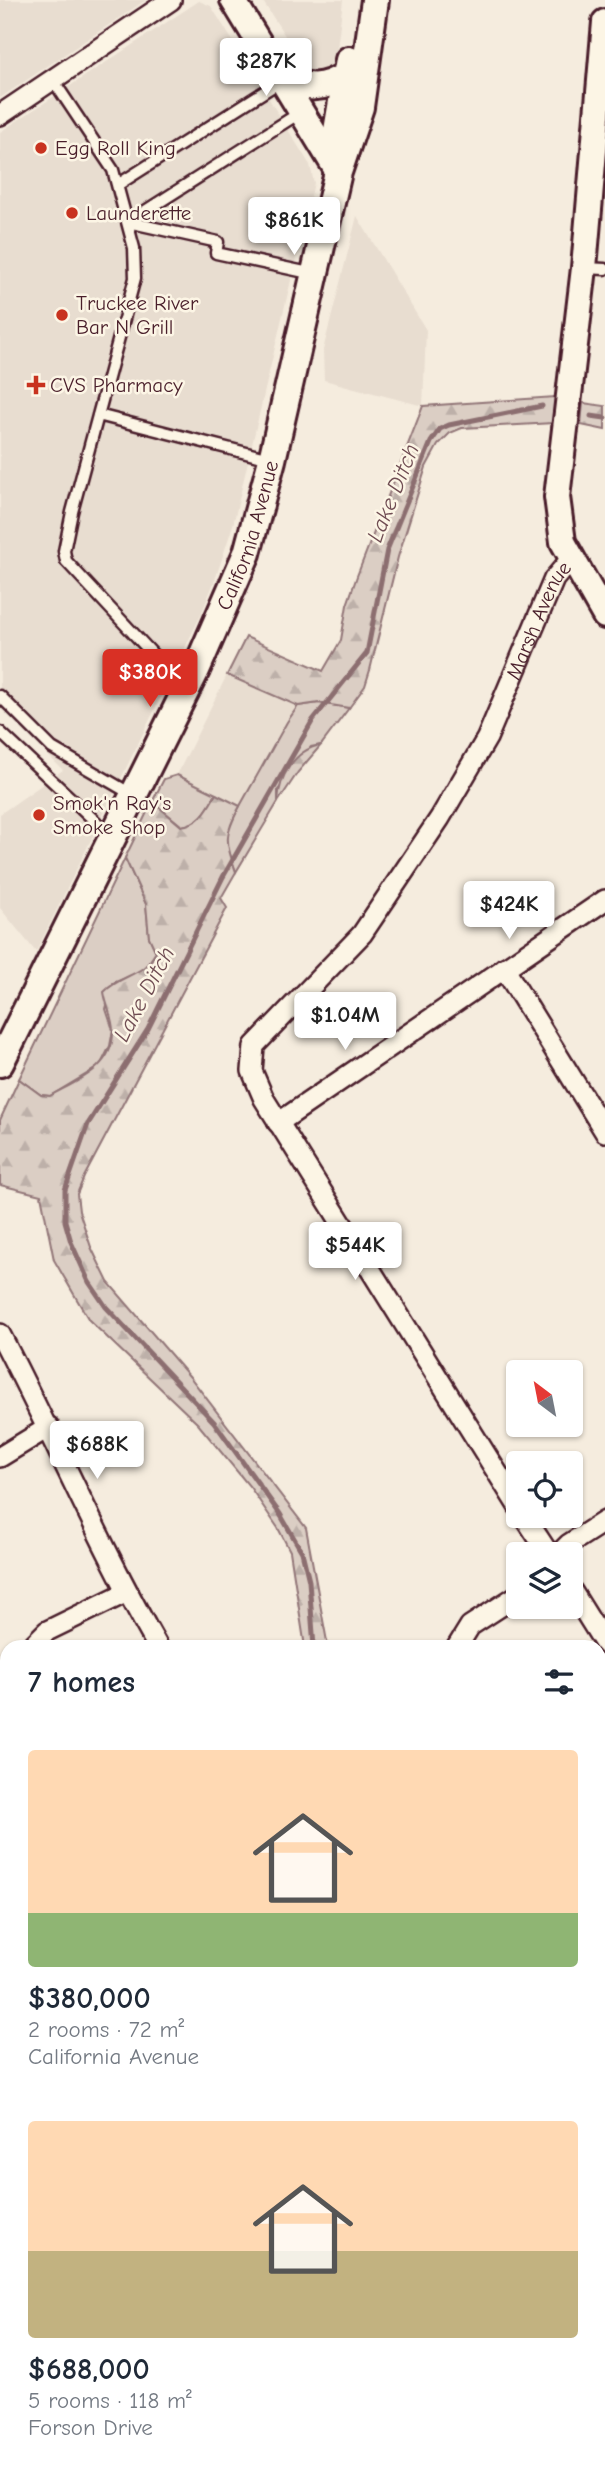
<!DOCTYPE html>
<meta charset="utf-8">
<style>
:root{--surface:#fff;--page:#f2f2f3;--text:#1f2937;--muted:#747a83;--accent:#d93025}
body{margin:0;font-family:"Comic Neue",sans-serif;background:var(--page);color:var(--text);height:100vh;display:flex;flex-direction:column;font-size:26px;white-space:nowrap}
*{box-sizing:border-box;margin:0}
p{font-size:23px;color:var(--muted)}
.icon{flex:none;width:38px;height:38px;fill:none;stroke:currentColor;stroke-width:2;stroke-linecap:round;stroke-linejoin:round}
.map{position:relative;flex:1;overflow:hidden}
.details{position:absolute;left:0px;top:1640px;width:606px;height:842px;display:flex;flex-direction:column;background:var(--surface);border-radius:21px 21px 0 0;box-shadow:0 2px 5px #0004}
.details>*{flex:none}
.needle{width:46px;rotate:328deg}
.controls{position:absolute;left:506px;top:1360px;display:grid;gap:14px}
.controls a{display:grid;place-items:center;width:77px;height:77px;border-radius:7px;background:var(--surface);box-shadow:0 2px 5px #0004;font-size:35px}
.price{position:absolute;translate:-50% -60px;padding:0 16px;border-radius:7px;background:#fff;color:#222;font-size:23px;line-height:46px;filter:drop-shadow(0 2px 4px #0008)}
.price::after{content:'';position:absolute;left:50%;top:42px;width:21px;height:16px;margin-left:-10px;background:inherit;clip-path:polygon(0 0,100% 0,50% 100%)}
.price.on{background:var(--accent);color:#fff}
ul{padding:0;list-style:none}
li{display:grid;align-content:center;gap:14px;height:371px;padding:0 28px}
li span{display:grid;place-items:center;height:217px;border-radius:7px;color:#555}
li>.icon{margin-inline-start:auto}
span .icon{width:126px;height:126px;fill:#fffc;stroke-width:1}
li b{font-size:30px}
h2{display:flex;justify-content:space-between;align-items:center;height:84px;padding:0 28px;font-size:30px}
.map>svg:first-child{display:block}
.built{fill:#e8ddd0}
.green{fill:#dbcec4;stroke:#927678;stroke-width:2}
.forest{fill:url(#forest-firs);stroke:#927678;stroke-width:2}
.lines{fill:none;stroke-linecap:round;stroke-linejoin:round}
.stream{stroke:#8c6e70;stroke-width:5}
.service-casing{stroke:#4a1f2b;stroke-width:15}
.minor-casing{stroke:#4a1f2b;stroke-width:24}
.tertiary-casing{stroke:#4a1f2b;stroke-width:30}
.secondary-casing{stroke:#4a1f2b;stroke-width:32}
.service{stroke:#fcf5e5;stroke-width:10}
.minor{stroke:#fcf5e5;stroke-width:19}
.tertiary{stroke:#fcf5e5;stroke-width:24}
.secondary{stroke:#fcf5e5;stroke-width:26}
.poi-dot{fill:#c8321e;stroke:#fcf5e5;stroke-width:2.5}
.labels{text-anchor:middle;dominant-baseline:central;stroke-width:5;stroke-linejoin:round;paint-order:stroke}
.poi-label{font-size:21px;fill:#4a1f2b;stroke:#fcf5e5;text-anchor:start}
.street-label{font-size:21px;fill:#4a1f2b;stroke:#fcf5e5}
.water-label{font-size:23px;font-style:italic;fill:#704d53;stroke:#fcf5e5}
</style>
<div class="map">
<svg width="605" height="2480" viewBox="0 0 605 2480">
<defs>
<pattern id="forest-firs" width="22" height="20" patternUnits="userSpaceOnUse" patternTransform="scale(1.75)"><rect width="22" height="20" fill="#dbcec4"/><path d="M5 1l3.5 6h-7zM16 11l3.5 6h-7z" fill="#bdb0a9"/></pattern>
</defs>
<rect width="100%" height="100%" fill="#f5ecde"/>
<filter id="ink" filterUnits="userSpaceOnUse"><feTurbulence type="fractalNoise" baseFrequency=".0143" numOctaves="2"/><feDisplacementMap in="SourceGraphic" scale="14" xChannelSelector="R" yChannelSelector="G"/><feConvolveMatrix kernelMatrix="1 2 1 2 8 2 1 2 1" color-interpolation-filters="sRGB"/></filter>
<g filter="url(#ink)">
<path class="built" d="M0 0H146L0 98Z
M262 0H343L336 57 331 68 319 74 307 70Z
M199 1 211 6 310 165 314 183 233 525 215 580 200 617 36 952 0 908V814L63 770 0 708V132Z
M357 216 426 330 423 406 324 380 323 350Z
M227 675 298 706 268 754 240 806 177 775Z"/>
<path class="green" d="M319 703 349 708 321 745 311 747 278 790V802L236 872 227 845 226 831 287 722 298 706Z
M177 775 216 794C207 810 201 823 182 826L160 808 150 806 164 779Z
M125 858 146 904 149 937 156 952 143 971 113 983 106 1009 113 1030 110 1046 100 1066 50 1096 41 1095 19 1079Z"/>
<path class="forest" d="M555 397 553 423 462 428 450 433 438 445 426 467 398 557 370 670 365 686 349 708 319 703 298 706 227 675 246 637 323 671 341 640 347 605 357 576 423 406Z
M583 403 605 406V430L581 425Z
M321 745 298 772 278 802C279 777 294 750 321 745Z
M216 794 240 806C224 836 225 840 236 872L221 898 227 908 84 1177 77 1194 79 1211 91 1247 108 1282 190 1377 306 1528 328 1647H305L290 1551 278 1528 250 1487 198 1424 89 1320 54 1260 41 1195 0 1185V1120L19 1079 41 1095 50 1096C76 1081 114 1068 113 1031 113 1019 106 1005 104 992 121 974 145 976 156 952L149 937 146 904 125 858 150 806 160 808 181 826C201 823 207 810 216 794Z"/>
<g class="lines">
<path class="stream" d="M591 416 605 418
M314 1647 309 1581 302 1552 280 1514 214 1422 106 1307 89 1282 71 1242 65 1221V1190L88 1124 148 1029 223 877 313 720 367 653 387 550 431 442 440 429 449 425 542 406
M206 2474 207 2480"/>
<g class="service-casing">
<path id="service" d="M53 80 113 170 134 248 135 278 72 512 64 551 66 561 161 663 190 680
M119 184 281 81
M128 222 218 242 216 253 314 274
M128 222 301 112
M585 268 605 269
M98 415 270 459
M0 696 52 748 133 795
M0 732 110 835
M598 2130 605 2140"/>
</g>
<g class="minor-casing">
<g id="minor">
<path d="M0 115 171 0"/>
<path d="M504 968 605 1132"/>
<path d="M278 1123 605 900"/>
<path d="M0 1334C54 1437 100 1546 158 1647"/>
<path d="M0 1457 49 1427"/>
<path id="s1" d="M518 1506 264 1099 252 1071 254 1046 362 934 440 818 487 738 554 579 571 559"/>
<path d="M524 1516 549 1554"/>
<path d="M559 1554 569 1544 605 1521"/>
<path d="M570 1588 605 1644"/>
<path d="M31 1647 47 1631 127 1592"/>
<path d="M457 1647 470 1626 518 1595"/>
<path d="M0 1904 7 1900"/>
<path d="M0 2031 7 2047"/>
<path d="M598 2184 605 2180"/>
<path d="M0 2226 7 2209"/>
<path d="M0 2397 7 2403"/>
<path d="M425 2480V2474"/>
</g>
</g>
<g class="tertiary-casing">
<path id="tertiary" d="M233 0 338 172
M605 22 584 268 557 497 563 542 605 616"/>
</g>
<g class="secondary-casing">
<g id="secondary">
<path d="M280 77C305 89 323 91 347 74"/>
<path d="M335 143 349 60"/>
<path id="s2" d="M0 1063 196 670 247 553 272 460 338 172 360 107 375 0"/>
</g>
</g>
<use href="#service" class="service"/>
<use href="#minor" class="minor"/>
<use href="#tertiary" class="tertiary"/>
<use href="#secondary" class="secondary"/>
</g>
</g>
<g class="poi-dot">
<circle cx="41" cy="148" r="7"/>
<circle cx="72" cy="213" r="7"/>
<circle cx="62" cy="315" r="7"/>
<path d="M32.5 374.5h7v7h7v7h-7v7h-7v-7h-7v-7h7z"/>
<circle cx="39" cy="815" r="7"/>
</g>
<g class="labels">
<g class="poi-label">
<text x="55" y="148">Egg Roll King</text>
<text x="86" y="213">Launderette</text>
<text x="76" y="303">Truckee River<tspan x="76" dy="24">Bar N Grill</tspan></text>
<text x="50" y="385">CVS Pharmacy</text>
<text x="53" y="803">Smok'n Ray's<tspan x="53" dy="24">Smoke Shop</tspan></text>
</g>
<g class="street-label">
<text stroke="none"><textPath href="#s2" startOffset="584">California Avenue</textPath></text>
<text stroke="none"><textPath href="#s1" startOffset="1052">Marsh Avenue</textPath></text>
</g>
<g class="water-label">
<text transform="translate(393 493) rotate(-68)">Lake Ditch</text>
<text transform="translate(144 994) rotate(-62)">Lake Ditch</text>
</g>
</g>
</svg>
<div class="controls">
<a><svg class="needle" viewBox="-14 -14 28 28"><path d="M0-13l5 13h-10z" fill="#e53935"/><path d="M0 13l5-13h-10z" fill="#747a83"/></svg></a>
<a><svg class="icon" aria-label="locate" viewBox="0 0 24 24"><circle cx="12" cy="12" r="6"/><path d="M12 2v4M12 18v4M2 12h4M18 12h4"/></svg></a>
<a><svg class="icon" aria-label="layers" viewBox="0 0 24 24"><path d="M12 4l9 5-9 5-9-5zM3 14l9 5 9-5"/></svg></a>
</div>
<b class="price" style="left:266px;top:98px">$287K</b>
<b class="price" style="left:294px;top:257px">$861K</b>
<b class="price on" style="left:150px;top:709px">$380K</b>
<b class="price" style="left:509px;top:941px">$424K</b>
<b class="price" style="left:345px;top:1052px">$1.04M</b>
<b class="price" style="left:355px;top:1282px">$544K</b>
<b class="price" style="left:97px;top:1481px">$688K</b>
<section class="details">
<h2>7 homes<svg class="icon" aria-label="filters" viewBox="0 0 24 24"><path d="M4 7h16M4 17h16"/><circle cx="9" cy="7" r="2"/><circle cx="15" cy="17" r="2"/></svg></h2>
<ul>
<li><span style="background:linear-gradient(#ffd9b3 75%,#8fb573 0)"><svg class="icon" aria-label="home" viewBox="0 0 24 24"><path d="M3 11l9-7 9 7M6 9v11h12V9"/></svg></span><div><b>$380,000</b><p>2 rooms · 72 m²</p><p>California Avenue</p></div></li>
<li><span style="background:linear-gradient(#ffd9b3 60%,#c2b280 0)"><svg class="icon" aria-label="home" viewBox="0 0 24 24"><path d="M3 11l9-7 9 7M6 9v11h12V9"/></svg></span><div><b>$688,000</b><p>5 rooms · 118 m²</p><p>Forson Drive</p></div></li>
</ul>
</section>
</div>
